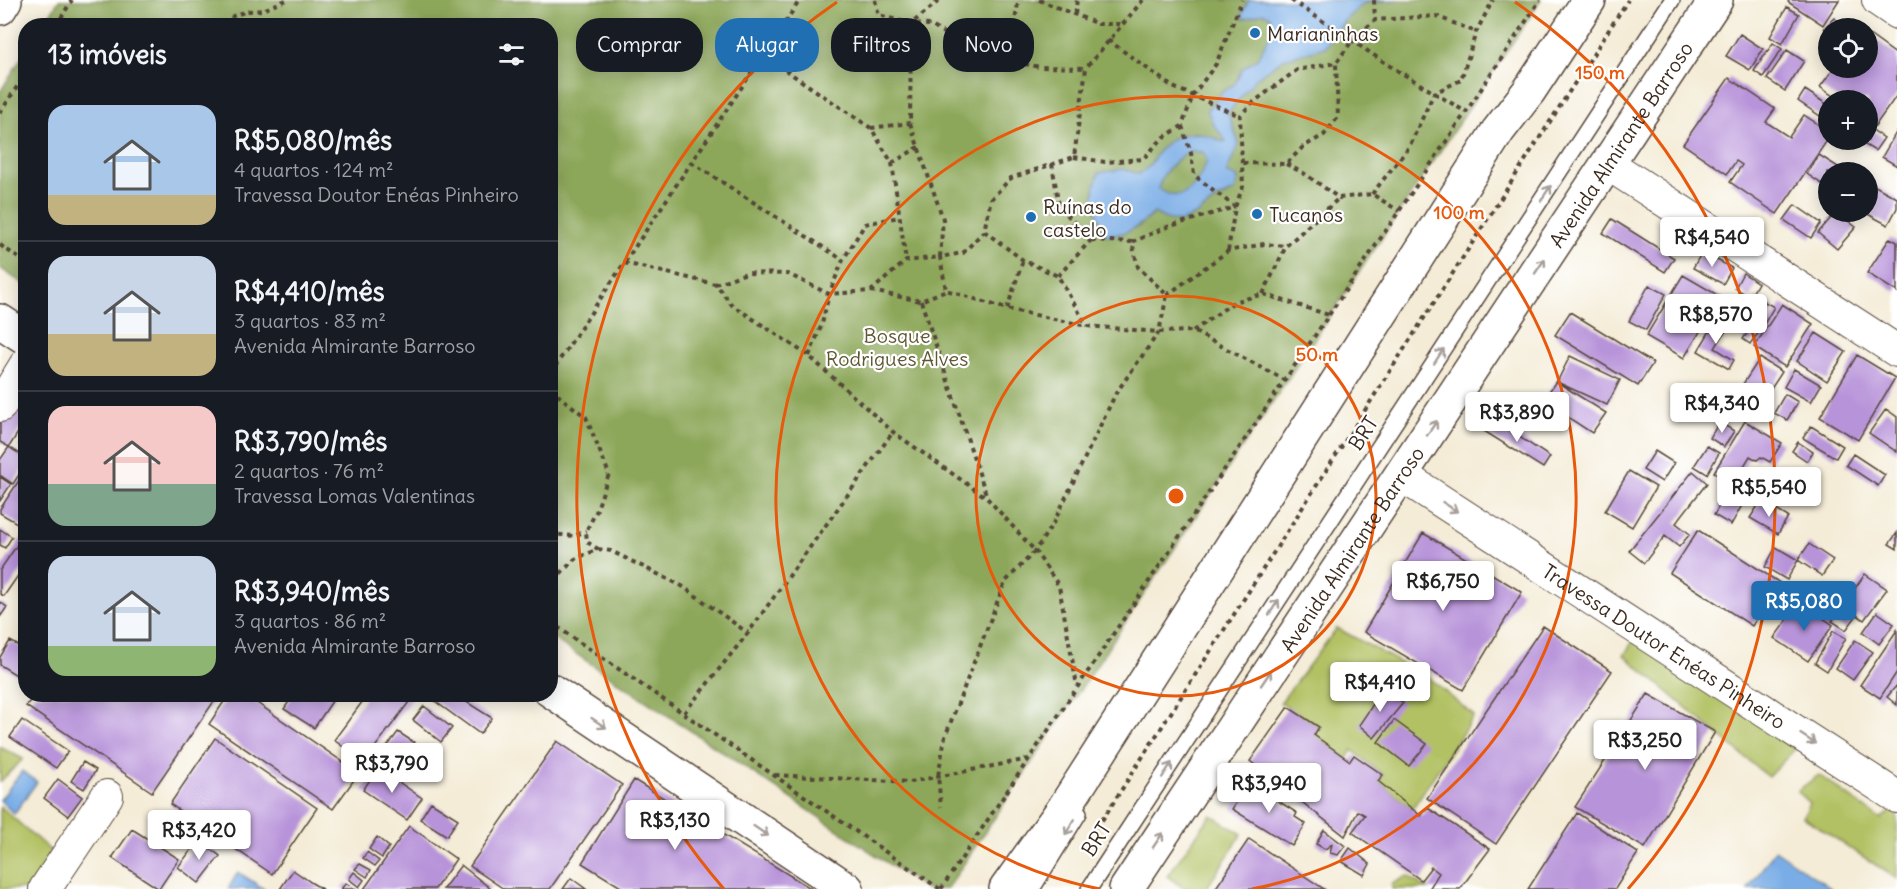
<!DOCTYPE html>
<html lang="pt">
<meta charset="utf-8">
<style>
:root{--surface:#171b24;--page:#242831;--text:#f1f3f6;--muted:#9ea1a6;--line:#363941;--accent:#1f6fb2}
body{margin:0;font-family:Delius,sans-serif;background:var(--page);color:var(--text);height:100vh;display:flex;flex-direction:column;font-size:22px;white-space:nowrap}
*{box-sizing:border-box;margin:0}
p{font-size:20px;color:var(--muted)}
.icon{flex:none;width:33px;height:33px;fill:none;stroke:currentColor;stroke-width:2;stroke-linecap:round;stroke-linejoin:round}
.map{position:relative;flex:1;overflow:hidden}
.panel{position:absolute;left:18px;top:18px;width:540px;height:684px;display:flex;flex-direction:column;background:var(--surface);border-radius:24px;box-shadow:0 3px 15px #0003}
.panel>*{flex:none}
.hud{position:absolute;left:576px;top:18px;width:570px;height:54px;display:flex;gap:12px}
.controls{position:absolute;left:1818px;top:18px;display:grid;gap:12px}
.controls a{display:grid;place-items:center;width:60px;height:60px;border-radius:50%;background:var(--surface);box-shadow:0 3px 15px #0003;font-size:30px}
.price{position:absolute;translate:-50% -51px;padding:0 14px;border-radius:6px;background:#fff;color:#222;font-size:20px;line-height:39px;filter:drop-shadow(0 2px 3px #0008)}
.price::after{content:'';position:absolute;left:50%;top:36px;width:18px;height:14px;margin-left:-9px;background:inherit;clip-path:polygon(0 0,100% 0,50% 100%)}
.price.active{background:var(--accent);color:#fff}
ul{padding:0;list-style:none}
li{display:flex;align-items:center;gap:18px;height:150px;padding:0 30px}
li+li{border-top:2px solid var(--line)}
li span{display:grid;place-items:center;flex:none;width:168px;height:120px;border-radius:18px;color:#555}
li>.icon{margin-inline-start:auto}
span .icon{width:72px;height:72px;fill:#fffc;stroke-width:1}
li b{font-size:26px}
h2{display:flex;justify-content:space-between;align-items:center;height:72px;padding:0 30px;font-size:26px}
.chip{padding:0 21px;border-radius:24px;background:var(--surface);box-shadow:0 3px 15px #0003;font-size:21px;line-height:54px}
.chip.active{background:var(--accent);color:#fff}
.map>svg:first-child{display:block}
.green{fill:#b2c164;stroke:#767641;stroke-width:1.5}
.forest{fill:#8da75a;stroke:#64683c;stroke-width:1.5}
.water{fill:#7aade6;stroke:#5a6c82;stroke-width:1.5;fill-rule:evenodd}
.building{fill:#b793d9}
.lines{fill:none;stroke-linecap:round;stroke-linejoin:round}
.lane-casing{stroke:#57473a;stroke-width:18}
.street-casing{stroke:#57473a;stroke-width:34}
.secondary-casing{stroke:#57473a;stroke-width:36}
.highway-casing{stroke:#57473a;stroke-width:36}
.path{stroke:#57473a;stroke-width:4;stroke-dasharray:4.5 4.5;stroke-linecap:butt}
.lane{stroke:#fff;stroke-width:15}
.street{stroke:#fff;stroke-width:32}
.secondary{stroke:#fff;stroke-width:33}
.highway{stroke:#fff;stroke-width:33}
.oneway{stroke:#a79f9a}
.ring{fill:none;stroke:#e8590c;stroke-width:3}
.poi-dot{fill:#1f6fb2;stroke:#fff;stroke-width:2}
.labels{text-anchor:middle;dominant-baseline:central;stroke-width:4.5;stroke-linejoin:round;paint-order:stroke}
.poi-label{font-size:20px;fill:#3b2a1e;stroke:#fff;text-anchor:start}
.street-label{font-size:20px;fill:#3b2a1e;stroke:#fff}
.park-label{font-size:20px;fill:#5f5733;stroke:#fff}
.centre{fill:#e8590c;stroke:#fff;stroke-width:3}
.ring-label{font-size:18px;text-anchor:middle;font-weight:bold;fill:#e8590c;stroke:#fff;stroke-width:4.5;stroke-linejoin:round;paint-order:stroke}
</style>
<div class="map">
<svg width="1897" height="889" viewBox="0 0 1897 889">
<rect width="100%" height="100%" fill="#fff"/>
<filter id="ink" filterUnits="userSpaceOnUse"><feTurbulence type="fractalNoise" baseFrequency=".0167" numOctaves="2"/><feDisplacementMap in="SourceGraphic" scale="12" xChannelSelector="R" yChannelSelector="G"/><feConvolveMatrix kernelMatrix="1 2 1 2 8 2 1 2 1" color-interpolation-filters="sRGB"/></filter>
<filter id="wash" filterUnits="userSpaceOnUse"><feTurbulence type="fractalNoise" baseFrequency=".008" numOctaves="4" result="noise"/><feDisplacementMap in="SourceGraphic" scale="24" xChannelSelector="R" yChannelSelector="G"/><feGaussianBlur stdDeviation="1.35" result="paint"/><feColorMatrix in="noise" values="0 0 0 0 0 0 0 0 0 0 0 0 0 0 0 0 0 1.4 0 .05"/><feComposite in="paint" operator="in"/></filter>
<g filter="url(#wash)">
<rect width="100%" height="100%" fill="#f4ecd7"/>
<path class="green" d="M1337 628 1429 678 1474 716 1412 809 1378 781 1383 775 1352 750 1347 759 1314 735 1319 727 1280 703Z
M1637 635 1802 742 1768 777 1624 655Z
M0 747 23 759 0 782Z
M1819 775 1880 819 1897 807V879L1803 817 1810 803 1797 791Z
M0 806 54 854 31 889H0Z
M1211 815 1242 834 1206 889H1185L1167 876Z
M1407 876 1428 889H1392V884Z"/>
<path class="forest" d="M59 0H1249L1242 13 1243 19 1263 13 1270 16 1273 29 1257 59 1242 69 1235 84 1222 92 1213 124 1226 140 1224 143 1196 132 1173 138 1159 151 1150 168 1139 174 1123 169 1093 204 1106 235 1138 227 1154 213C1186 229 1207 202 1235 191L1226 173 1239 144 1228 113 1256 78 1284 59 1325 47 1345 20 1364 3 1398 0H1541L947 889H926L551 637 550 26H43Z
M25 52 26 285H25L0 268V92Z
M1190 151 1203 152 1208 161C1198 184 1185 207 1159 189 1160 173 1177 158 1190 151Z"/>
<path class="water" d="M1249 0H1398L1364 3 1345 20 1325 47 1283 59 1256 78 1228 113 1239 144 1226 173 1238 178 1235 191 1218 198 1199 213 1181 222 1166 219 1154 213C1139 226 1126 236 1106 235 1096 213 1089 196 1099 173L1123 169 1139 174C1154 165 1150 161 1160 150 1178 128 1201 131 1224 142L1226 141 1213 124 1207 110 1222 92 1235 84 1242 69 1257 59 1273 29 1270 16 1263 13 1244 19 1242 14ZM1190 151 1203 152 1207 161C1198 184 1185 207 1159 189 1160 173 1177 158 1190 151Z
M22 771 37 782 14 814 0 800Z
M1775 850 1832 889H1748Z
M238 872 264 889H228Z"/>
<g id="blocks">
<path class="building" d="M1789 0H1839L1823 25 1788 2Z
M1787 7 1799 14 1782 44 1770 37Z
M1834 18 1846 28H1828V32L1824 28Z
M1740 34 1763 49 1750 70 1726 56Z
M1868 34 1897 55V95L1875 126 1868 121V100H1839L1820 87 1834 68H1868Z
M1773 43 1782 49 1763 77 1754 71Z
M1787 50 1804 61 1785 91 1767 79Z
M1729 78 1775 109 1766 122 1789 137 1804 115 1828 131V139L1777 214 1730 182 1742 165 1736 161 1727 174 1683 144Z
M1805 90 1828 105V109L1823 118 1798 101Z
M1868 127 1884 138 1875 151 1857 140H1868Z
M1897 131V166L1882 157Z
M1819 155 1846 172H1828V188L1807 174Z
M1868 182 1897 198V208L1888 225 1864 212H1868Z
M1795 205 1821 223 1811 238 1784 220Z
M1836 212 1856 227 1837 249 1818 233Z
M1612 219 1674 258 1665 272 1603 233Z
M1890 238 1897 242V292L1867 273Z
M1702 252 1732 268 1723 284 1693 268Z
M1743 273 1758 283 1750 297 1735 288Z
M1683 275 1721 297 1684 358 1646 336Z
M1649 285 1666 294 1646 330 1629 321Z
M1756 297 1774 307 1764 324 1746 314Z
M1782 304 1813 324 1785 367 1754 347Z
M1570 312 1653 363 1638 386 1555 335Z
M1717 319 1729 326 1715 348 1734 360 1729 369 1698 351Z
M1754 323 1762 328 1750 344 1743 339Z
M1816 333 1846 352 1827 381 1797 361Z
M1857 355 1895 378 1858 440 1820 417Z
M1570 356 1620 380 1607 405 1557 382 1606 413 1592 433 1543 401 1556 381 1557 382Z
M1760 358 1782 372 1765 398 1743 384Z
M1794 369 1821 385 1811 402 1784 387Z
M26 379V420L9 447 0 442V419Z
M1733 392 1756 405 1749 417 1726 405Z
M1785 394 1798 402 1787 420 1774 413Z
M1886 409 1897 417V452L1869 433Z
M1492 419 1550 457 1543 468 1484 431Z
M1745 421 1782 443 1770 462 1761 457 1757 460 1750 456 1733 484 1714 472Z
M1719 422 1734 431 1724 447 1710 438Z
M1811 426 1843 446 1836 458 1803 438Z
M26 435V449L19 445Z
M1798 442 1813 452 1807 461 1792 451Z
M1707 446 1719 453 1707 474 1694 466Z
M9 447 26 458V464L13 484 0 475V460Z
M1655 451 1674 463 1662 482 1643 470Z
M1853 454 1885 475 1878 486 1846 465Z
M26 470V520L22 526 0 513V509Z
M1629 471 1656 487 1632 527 1605 511Z
M1693 471 1707 483 1676 523 1690 534 1679 547 1665 536 1644 563 1629 551Z
M0 477 11 484 0 501Z
M1729 488 1746 498 1731 525 1714 515Z
M1761 501 1788 517 1778 534 1750 518Z
M0 529 12 537 5 548 0 545Z
M1698 530 1780 583 1752 626 1670 573Z
M26 532V564L4 596 0 594V570Z
M1423 533 1522 592 1463 690 1364 632Z
M1897 533V549L1889 544Z
M1809 544 1833 560 1822 576 1798 560Z
M1776 547 1798 560 1787 580 1765 567Z
M1865 574 1887 589 1864 620 1857 615 1846 630 1832 621Z
M0 602 7 607 0 617Z
M1800 602 1833 625 1808 661 1774 638Z
M1877 612 1894 624 1879 644 1863 632Z
M1543 626 1612 671 1496 844 1427 798Z
M1897 630V672L1880 698 1860 685Z
M1833 631 1846 638 1827 671 1815 663Z
M1855 640 1873 652 1853 680 1836 668Z
M10 641 26 650V681L0 665V657Z
M1897 685V705L1887 697Z
M1384 688 1403 703 1374 738 1359 725Z
M35 694H219L152 792 26 706Z
M229 694H244L359 773 333 809 209 724Z
M294 694H337L314 728 284 709Z
M368 694H415L364 762 334 740Z
M425 694H454L492 718 480 734Z
M1648 694 1715 732 1645 848 1575 807Z
M424 706 452 728 441 742 413 720Z
M1288 707 1319 727 1314 735 1350 761 1354 755 1383 775 1378 781 1421 816 1428 808 1490 849 1460 889H1429L1439 873 1431 867 1421 880 1352 832 1365 815 1358 811 1345 836 1250 761Z
M22 720 68 751 56 768 10 737Z
M1394 720 1427 744 1409 766 1378 742Z
M398 732 415 743 395 771 378 759Z
M215 738 317 808 272 874 170 804Z
M557 741 622 785 550 889H504L470 866Z
M422 749 435 758 427 770 414 760Z
M83 762 96 770 84 789 71 781Z
M378 768 422 798 407 820 363 790Z
M58 779 82 797 68 816 44 798Z
M634 780 812 889H624L582 863Z
M1249 782 1297 813 1295 817 1306 824 1292 846 1232 809Z
M431 802 458 819 447 836 420 819Z
M1577 813 1638 853 1615 889H1528Z
M409 826 456 859 435 889H364Z
M132 829 179 859 159 889 112 858Z
M1324 830 1345 846 1338 855 1330 853 1332 844 1325 849 1316 844Z
M377 837 389 847 382 858 369 849Z
M1249 839 1324 889H1215Z
M199 840 220 856 199 883 178 867Z
M1350 848 1370 864 1364 875 1341 861Z
M367 852 379 861 375 866 363 858Z
M360 864 371 870 367 877 355 869Z
M461 865 491 889H443Z
M293 870 312 883 322 889H280Z
M354 872 364 880 359 887 349 879Z
M571 878 586 889H563Z
M346 883 355 889H341Z"/>
</g>
</g>
<g filter="url(#ink)">
<use href="#blocks" fill-opacity="0" stroke="#57473a" stroke-width="1.5"/>
<g class="lines">
<g class="lane-casing">
<path id="lane" d="M1032 889 1079 813
M1089 889 1672 0"/>
</g>
<g class="street-casing">
<g id="street">
<path d="M1878 0 1897 13"/>
<path d="M1608 164 1897 351"/>
<path d="M0 406 26 364"/>
<path id="s1" d="M1401 475 1897 797"/>
<path d="M45 889 107 796"/>
</g>
</g>
<g class="secondary-casing">
<path id="secondary" d="M0 8 5 0
M0 321 26 338
M550 690 847 889"/>
</g>
<g class="highway-casing">
<g id="highway">
<path d="M1006 889 1064 808 1498 131 1529 91 1589 0"/>
<path id="s2" d="M1126 889 1716 0"/>
</g>
</g>
<path class="path" d="M875 0 879 15 911 24 930 25 964 45 997 58 1039 67 1086 68
M1039 0 1098 24H1120
M1143 0 1086 68 1074 157 1011 178 991 199 984 231 963 253 940 257 946 290 1007 309 1087 326 1159 332 1193 331 1285 380
M1291 0 1390 66 1466 112
M1374 0 1375 20
M1075 14 1077 0
M56 26 72 0
M227 26 233 16 247 11 263 10 286 0
M1108 40 1173 87 1240 116
M763 55 871 128 892 163 906 261
M997 58C1008 39 1017 22 1018 0
M0 113 26 73
M1182 126 1191 153 1194 175 1235 207
M871 128 910 123
M1074 157 1105 162 1143 159 1163 138 1182 126 1193 95 1216 64 1242 0
M691 162 843 260
M892 163 919 147
M1243 163 1286 164 1303 147 1324 135 1338 117 1336 63
M1052 164 1059 206 1091 240 1132 242 1138 267 1167 295 1159 332 1116 393 1055 520 1035 551 1059 586 1077 686
M1286 164 1305 174 1339 198 1372 194 1399 211
M1372 194 1409 147 1434 93 1461 80 1476 32 1493 0
M984 231 1023 260 1058 276 1087 326
M1132 242 1167 227 1235 207
M0 245 26 263
M1228 251 1235 207 1243 187 1240 116 1251 104 1297 70 1336 63 1352 41 1375 20 1436 16 1476 32
M624 263 715 284 732 305 809 356 893 432 987 498 1035 551 1005 582 945 737 938 776 941 807
M1058 276 1091 240
M715 284 747 273 788 274 829 294 871 291 906 261 940 257 943 219 910 123 911 24 940 0
M871 291 921 301 946 290
M1263 294 1286 246 1339 198
M1167 295 1228 251 1264 244 1286 246
M921 301 987 497
M1007 309 1023 260
M1193 331 1234 302 1263 294 1329 315
M809 356 822 324 829 294 843 260 865 224 899 217
M550 374 800 0
M550 389 586 417 609 474 596 512 586 531 587 542 598 549 575 559 559 575 550 535
M550 534 574 536 586 531
M598 549 611 551 682 586 748 633
M550 594 559 575
M550 622 940 889
M684 713 748 633 893 432
M775 775 910 782 1029 759
M1097 828 1628 0
M941 889 1466 112 1540 0"/>
<use href="#lane" class="lane"/>
<use href="#street" class="street"/>
<use href="#secondary" class="secondary"/>
<use href="#highway" class="highway"/>
</g>
<defs><path id="oneway-shaft" d="M-6 0H5M1.5-3L5.5 0L1.5 3" fill="none" stroke-width="1.6" stroke-linecap="round" stroke-linejoin="round" transform="scale(1.5)"/></defs>
<g class="oneway">
<use href="#oneway-shaft" transform="translate(1546 193) rotate(-57)"/>
<use href="#oneway-shaft" transform="translate(1540 266) rotate(-56)"/>
<use href="#oneway-shaft" transform="translate(1439 356) rotate(-57)"/>
<use href="#oneway-shaft" transform="translate(1432 428) rotate(-56)"/>
<use href="#oneway-shaft" transform="translate(1450 507) rotate(33)"/>
<use href="#oneway-shaft" transform="translate(1274 607) rotate(-57)"/>
<use href="#oneway-shaft" transform="translate(1266 678) rotate(-56)"/>
<use href="#oneway-shaft" transform="translate(599 723) rotate(34)"/>
<use href="#oneway-shaft" transform="translate(1808 739) rotate(33)"/>
<use href="#oneway-shaft" transform="translate(1167 770) rotate(-57)"/>
<use href="#oneway-shaft" transform="translate(1070 827) rotate(122)"/>
<use href="#oneway-shaft" transform="translate(761 831) rotate(34)"/>
<use href="#oneway-shaft" transform="translate(1158 840) rotate(-56)"/>
</g>
</g>
<g class="ring">
<circle cx="1176" cy="496" r="200"/>
<path d="M1100 889A400 400 0 1 1 1252 889"/>
<path d="M724 889A599 599 0 0 1 837 2M1515 2A599 599 0 0 1 1628 889"/>
</g>
<g class="poi-dot">
<circle cx="1255" cy="33" r="6"/>
<circle cx="1257" cy="214" r="6"/>
<circle cx="1031" cy="217" r="6"/>
</g>
<g class="labels">
<g class="poi-label">
<text x="1267" y="33">Marianinhas</text>
<text x="1043" y="206">Ruínas do<tspan x="1043" dy="23">castelo</tspan></text>
<text x="1269" y="214">Tucanos</text>
</g>
<g class="street-label">
<text stroke="none"><textPath href="#s2" startOffset="894">Avenida Almirante Barroso</textPath></text>
<text transform="translate(1363 433) rotate(-57)">BRT</text>
<text stroke="none"><textPath href="#s2" startOffset="408">Avenida Almirante Barroso</textPath></text>
<text stroke="none"><textPath href="#s1" startOffset="314">Travessa Doutor Enéas Pinheiro</textPath></text>
<text transform="translate(1096 839) rotate(-57)">BRT</text>
</g>
<g class="park-label">
<text x="897" y="335">Bosque<tspan x="897" dy="23">Rodrigues Alves</tspan></text>
</g>
</g>
<circle cx="1176" cy="496" r="9" class="centre"/>
<g class="ring-label">
<text x="1600" y="79">150 m</text>
<text x="1459" y="219">100 m</text>
<text x="1317" y="361">50 m</text>
</g>
</svg>
<div class="controls">
<a><svg class="icon" aria-label="locate" viewBox="0 0 24 24"><circle cx="12" cy="12" r="6"/><path d="M12 2v4M12 18v4M2 12h4M18 12h4"/></svg></a>
<a>+</a>
<a>−</a>
</div>
<b class="price" style="left:1712px;top:268px">R$4,540</b>
<b class="price" style="left:1716px;top:345px">R$8,570</b>
<b class="price" style="left:1722px;top:434px">R$4,340</b>
<b class="price" style="left:1517px;top:443px">R$3,890</b>
<b class="price" style="left:1769px;top:518px">R$5,540</b>
<b class="price" style="left:1443px;top:612px">R$6,750</b>
<b class="price active" style="left:1804px;top:632px">R$5,080</b>
<b class="price" style="left:1380px;top:713px">R$4,410</b>
<b class="price" style="left:1645px;top:771px">R$3,250</b>
<b class="price" style="left:392px;top:794px">R$3,790</b>
<b class="price" style="left:1269px;top:814px">R$3,940</b>
<b class="price" style="left:675px;top:851px">R$3,130</b>
<b class="price" style="left:199px;top:861px">R$3,420</b>
<div class="hud">
<a class="chip">Comprar</a>
<a class="chip active">Alugar</a>
<a class="chip">Filtros</a>
<a class="chip">Novo</a>
</div>
<section class="panel">
<h2>13 imóveis<svg class="icon" aria-label="filters" viewBox="0 0 24 24"><path d="M4 7h16M4 17h16"/><circle cx="9" cy="7" r="2"/><circle cx="15" cy="17" r="2"/></svg></h2>
<ul>
<li><span style="background:linear-gradient(#a9c7e8 75%,#c2b280 0)"><svg class="icon" aria-label="home" viewBox="0 0 24 24"><path d="M3 11l9-7 9 7M6 9v11h12V9"/></svg></span><div><b>R$5,080/mês</b><p>4 quartos · 124 m²</p><p>Travessa Doutor Enéas Pinheiro</p></div></li>
<li><span style="background:linear-gradient(#c9d6e8 65%,#c2b280 0)"><svg class="icon" aria-label="home" viewBox="0 0 24 24"><path d="M3 11l9-7 9 7M6 9v11h12V9"/></svg></span><div><b>R$4,410/mês</b><p>3 quartos · 83 m²</p><p>Avenida Almirante Barroso</p></div></li>
<li><span style="background:linear-gradient(#f6c9c9 65%,#7fa58c 0)"><svg class="icon" aria-label="home" viewBox="0 0 24 24"><path d="M3 11l9-7 9 7M6 9v11h12V9"/></svg></span><div><b>R$3,790/mês</b><p>2 quartos · 76 m²</p><p>Travessa Lomas Valentinas</p></div></li>
<li><span style="background:linear-gradient(#c9d6e8 75%,#8fb573 0)"><svg class="icon" aria-label="home" viewBox="0 0 24 24"><path d="M3 11l9-7 9 7M6 9v11h12V9"/></svg></span><div><b>R$3,940/mês</b><p>3 quartos · 86 m²</p><p>Avenida Almirante Barroso</p></div></li>
</ul>
</section>
</div>
